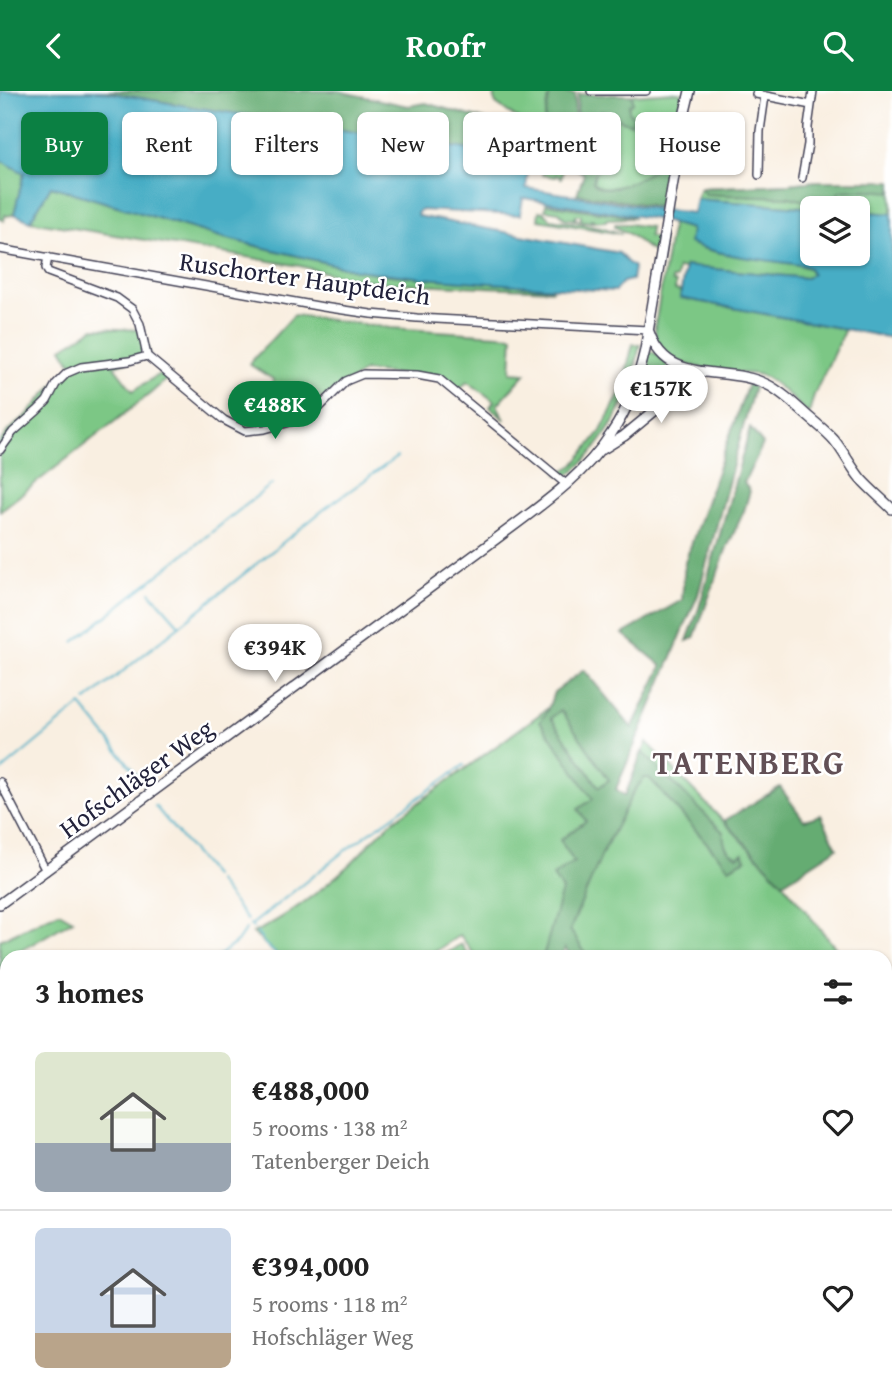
<!DOCTYPE html>
<meta charset="utf-8">
<style>
:root{--surface:#fff;--page:#f2f2f2;--text:#222;--muted:#767676;--line:#e0e0e0;--accent:#0b8043}
body{margin:0;font-family:"Gentium Book Plus",serif;background:var(--page);color:var(--text);height:100vh;display:flex;flex-direction:column;font-size:26px;white-space:nowrap}
*{box-sizing:border-box;margin:0}
p{font-size:23px;color:var(--muted)}
.icon{flex:none;width:38px;height:38px;fill:none;stroke:currentColor;stroke-width:2;stroke-linecap:round;stroke-linejoin:round}
.map{position:relative;flex:1;overflow:hidden}
.sheet{position:absolute;left:0px;top:859px;width:892px;height:450px;display:flex;flex-direction:column;background:var(--surface);border-radius:21px 21px 0 0;box-shadow:0 2px 5px #0004}
.sheet>*{flex:none}
.guide{position:absolute;left:21px;top:21px;width:850px;height:63px;display:flex;gap:14px}
.fabs{position:absolute;left:800px;top:105px;display:grid;gap:14px}
.fabs a{display:grid;place-items:center;width:70px;height:70px;border-radius:10px;background:var(--surface);box-shadow:0 2px 5px #0004;font-size:35px}
.price{position:absolute;translate:-50% -60px;padding:0 16px;border-radius:24px;background:#fff;color:#222;font-size:23px;line-height:46px;filter:drop-shadow(0 2px 4px #0008)}
.price::after{content:'';position:absolute;left:50%;top:42px;width:21px;height:16px;margin-left:-10px;background:inherit;clip-path:polygon(0 0,100% 0,50% 100%)}
.price.current{background:var(--accent);color:#fff}
ul{padding:0;list-style:none}
li{display:flex;align-items:center;gap:21px;height:175px;padding:0 35px}
li+li{border-top:2px solid var(--line)}
li span{display:grid;place-items:center;flex:none;width:196px;height:140px;border-radius:10px;color:#555}
li>.icon{margin-inline-start:auto}
span .icon{width:84px;height:84px;fill:#fffc;stroke-width:1}
li b{font-size:30px}
h2{display:flex;justify-content:space-between;align-items:center;height:84px;padding:0 35px;font-size:30px}
.pill{padding:0 24px;border-radius:10px;background:var(--surface);box-shadow:0 2px 5px #0004;font-size:24px;line-height:63px}
.pill.current{background:var(--accent);color:#fff}
header{display:flex;justify-content:space-between;align-items:center;height:91px;padding:0 35px;background:var(--accent);color:#fff;font-size:32px;font-weight:800}
.map>svg:first-child{display:block}
.green{fill:#7cc785;stroke:#4f7460;stroke-width:2}
.forest{fill:#65ac72;stroke:#446756;stroke-width:2;fill-rule:evenodd}
.water{fill:#46adc5;stroke:#346880;stroke-width:2}
.lines{fill:none;stroke-linecap:round;stroke-linejoin:round}
.stream{stroke:#46adc5;stroke-width:2}
.minor-casing{stroke:#424154;stroke-width:10}
.tertiary-casing{stroke:#424154;stroke-width:12}
.minor{stroke:#fff;stroke-width:7}
.tertiary{stroke:#fff;stroke-width:9}
.labels{text-anchor:middle;dominant-baseline:central;stroke-width:5;stroke-linejoin:round;paint-order:stroke}
.street-label{font-size:26px;fill:#22223b;stroke:#fff}
.district-label{font-size:33px;font-weight:bold;letter-spacing:2px;fill:#625056;stroke:#fff}
</style>
<header><svg class="icon" aria-label="back" viewBox="0 0 24 24"><path d="M15 5l-7 7 7 7"/></svg>Roofr<svg class="icon" aria-label="search" viewBox="0 0 24 24"><circle cx="10" cy="10" r="6"/><path d="M15 15l6 6"/></svg></header>
<div class="map">
<svg width="892" height="1308" viewBox="0 0 892 1308">
<rect width="100%" height="100%" fill="#fff"/>
<filter id="ink" filterUnits="userSpaceOnUse"><feTurbulence type="fractalNoise" baseFrequency=".0143" numOctaves="2"/><feDisplacementMap in="SourceGraphic" scale="14" xChannelSelector="R" yChannelSelector="G"/><feConvolveMatrix kernelMatrix="1 2 1 2 8 2 1 2 1" color-interpolation-filters="sRGB"/></filter>
<filter id="wash" filterUnits="userSpaceOnUse"><feTurbulence type="fractalNoise" baseFrequency=".00686" numOctaves="4" result="noise"/><feDisplacementMap in="SourceGraphic" scale="28" xChannelSelector="R" yChannelSelector="G"/><feGaussianBlur stdDeviation="1.57" result="paint"/><feColorMatrix in="noise" values="0 0 0 0 0 0 0 0 0 0 0 0 0 0 0 0 0 1.4 0 .05"/><feComposite in="paint" operator="in"/></filter>
<g filter="url(#wash)">
<rect width="100%" height="100%" fill="#f9efe1"/>
<path class="green" d="M0 0 24 82 14 123 8 125 5 124 4 130 0 128Z
M496 0 550 1 544 33 547 38H574L568 75H564L561 87 556 84 555 86 542 84 544 68 535 47 519 29 496 13 494 8Z
M676 1 683 2 673 48H669C667 57 665 67 658 74 646 87 606 107 593 91L595 82 600 77 597 72 588 67 590 43 602 20 613 23 624 31 629 20V14L633 11 632 4Z
M817 90H892V123L858 120V117H814L696 108 700 97 789 93Z
M51 95 224 147 356 179 389 184 542 196 553 199 391 192 343 186 300 175 30 130Z
M546 113 632 126 633 127 607 128 606 130 592 131 594 129 591 128V131L579 129 581 128V124H576L575 127 577 129 564 127 559 121 545 119Z
M539 120 543 121 551 128 601 136 622 143 538 129Z
M672 132 691 138 702 157C737 168 774 166 809 177L812 183 806 187 685 175 684 178 678 177 676 188H672V191L676 192 675 199 681 200 680 207 845 238 814 304 809 323C797 313 777 291 763 285 756 282 748 283 741 282 710 279 654 277 655 235Z
M615 133H629L650 136 649 146 656 147 654 162 628 142 615 136Z
M294 224 391 237 513 245 511 281 526 282 497 314 505 329 490 316 494 310 467 290 458 301 440 287 364 280C344 295 324 312 302 324 284 333 263 336 243 337L240 334 274 289 249 273Z
M94 237 143 239 150 263 114 275 133 300 161 282 168 287 151 302 0 420V351L8 340 27 324 65 281 74 277 62 257Z
M633 253 640 254C636 269 634 287 628 302 616 330 593 367 567 385L558 383 574 374 601 340 621 300Z
M649 260 655 262 668 274 667 287 672 292 679 295 663 309 661 306 653 313 654 315 650 319 642 314 636 322 630 321 644 283H648L651 277 646 276Z
M558 610 617 696 542 866H476L460 844 427 866H279L253 842C288 825 321 800 350 773 364 760 376 744 392 731Z
M647 651 783 792 843 866H588L570 839Z
M59 821 73 829 10 866H7V870L0 880V849Z
M461 853 470 866H441Z
M886 920 892 934V974L886 979Z
M892 983V1257L886 1254V988Z
M0 1208 7 1209V1240L0 1246Z
M175 1302H476L468 1308H179Z
M512 1302H621V1308H512Z
M625 1302H876L868 1308H626Z"/>
<path class="forest" d="M100 0H338L408 15 426 12 495 32 519 48 526 65 523 79 490 65 465 58 187 15Z
M550 1 575 3 574 38H547L544 33Z
M578 3 632 4 633 11 629 14V20L634 27 631 33C620 30 613 23 602 20L603 26 596 31V42L590 44 588 66 597 71 600 77 595 82 593 91C606 107 647 86 658 74 662 69 664 64 666 58L662 44V24H677L661 116 577 103 584 83 572 75 576 39Z
M817 90H892V101L867 99 840 100 833 112 805 110 789 106 720 104 705 103 700 97 789 93Z
M748 293 754 296 698 504 616 698 625 705 642 661 723 741C724 753 725 761 738 765L743 762 746 768 729 777 652 690 649 687H644L633 702 603 761 570 839 588 866H571L565 857 562 866H543L562 799 553 785 574 771 560 749 586 730 578 718 593 708 540 630 547 621 554 601 584 579 632 637 662 575 623 543 682 509 685 471ZM561 619 609 689 599 696 551 627Z
M750 337 763 353 744 392 750 400 744 420 726 459 694 547 687 550 699 517Z
M780 696 804 729 821 724 837 757 783 792 724 730Z"/>
<path class="water" d="M0 0H100L187 15 465 58 490 65 528 81 526 97 658 118 693 122 696 108 814 117H812V163H858V120L892 123V247L680 207 685 175 806 187 812 183 809 177 804 175C765 168 726 167 689 152L691 138 656 128 523 107 520 124 420 119 417 123 418 125 619 162 627 171 634 176 632 189 623 191 615 200 542 196 423 187 356 179 224 147 51 95 30 130 14 123 24 82 0 69Z"/>
<g class="lines">
<path class="stream" d="M150 501 179 534
M74 551 272 393
M86 610 327 416 397 366
M0 681 81 614 146 695
M155 715 213 785
M217 790 247 829
M250 833 253 837
M250 835 343 761 464 674
M257 842 265 853 279 866
M217 866 237 851 246 838
M0 1093 7 1104
M886 1271 892 1275
M148 1302 152 1308
M677 1302 681 1308
M506 1308 507 1302
M564 1308 572 1302
M772 1308 780 1302"/>
</g>
</g>
<g filter="url(#ink)">
<g class="lines">
<g class="minor-casing">
<path id="minor" d="M591 0H646
M757 0 756 3 811 14
M759 84 760 40 765 5
M802 87 808 53V36L813 0
M0 158 323 216 371 223 417 227 648 239
M48 166 46 177 48 181 117 207 132 218 140 233 147 265 224 329 245 340 265 338 301 328 318 318 346 290 363 283 417 284 439 288 566 393
M0 359 13 341 37 320 47 310 56 293 67 282 81 276 129 270 147 265
M0 691 46 780"/>
</g>
<g class="tertiary-casing">
<path id="tertiary" d="M649 241C668 297 726 272 768 294 784 302 797 316 810 327 818 334 827 341 834 349 844 361 851 376 861 388 871 399 882 408 892 418
M603 358 624 345 692 289 699 280
M0 813 492 451C534 419 582 388 611 343 629 317 638 289 645 259L684 25 690 0
M0 1073 7 1084
M165 1302 170 1308"/>
</g>
<use href="#minor" class="minor"/>
<use href="#tertiary" class="tertiary"/>
</g>
</g>
<g class="labels">
<g class="street-label">
<text transform="translate(305 187) rotate(8)">Ruschorter Hauptdeich</text>
<text transform="translate(136 687) rotate(-36)">Hofschläger Weg</text>
</g>
<g class="district-label">
<text x="749" y="671">TATENBERG</text>
</g>
</g>
</svg>
<div class="fabs">
<a><svg class="icon" aria-label="layers" viewBox="0 0 24 24"><path d="M12 4l9 5-9 5-9-5zM3 14l9 5 9-5"/></svg></a>
</div>
<b class="price" style="left:661px;top:334px">€157K</b>
<b class="price current" style="left:275px;top:350px">€488K</b>
<b class="price" style="left:275px;top:593px">€394K</b>
<div class="guide">
<a class="pill current">Buy</a>
<a class="pill">Rent</a>
<a class="pill">Filters</a>
<a class="pill">New</a>
<a class="pill">Apartment</a>
<a class="pill">House</a>
</div>
<section class="sheet">
<h2>3 homes<svg class="icon" aria-label="filters" viewBox="0 0 24 24"><path d="M4 7h16M4 17h16"/><circle cx="9" cy="7" r="2"/><circle cx="15" cy="17" r="2"/></svg></h2>
<ul>
<li><span style="background:linear-gradient(#dfe7d0 65%,#9aa5b1 0)"><svg class="icon" aria-label="home" viewBox="0 0 24 24"><path d="M3 11l9-7 9 7M6 9v11h12V9"/></svg></span><div><b>€488,000</b><p>5 rooms · 138 m²</p><p>Tatenberger Deich</p></div><svg class="icon" aria-label="heart" viewBox="0 0 24 24"><path d="M12 20l-8-8c-3-5 5-10 8-4 3-6 11-1 8 4z"/></svg></li>
<li><span style="background:linear-gradient(#c9d6e8 75%,#b9a48a 0)"><svg class="icon" aria-label="home" viewBox="0 0 24 24"><path d="M3 11l9-7 9 7M6 9v11h12V9"/></svg></span><div><b>€394,000</b><p>5 rooms · 118 m²</p><p>Hofschläger Weg</p></div><svg class="icon" aria-label="heart" viewBox="0 0 24 24"><path d="M12 20l-8-8c-3-5 5-10 8-4 3-6 11-1 8 4z"/></svg></li>
</ul>
</section>
</div>
